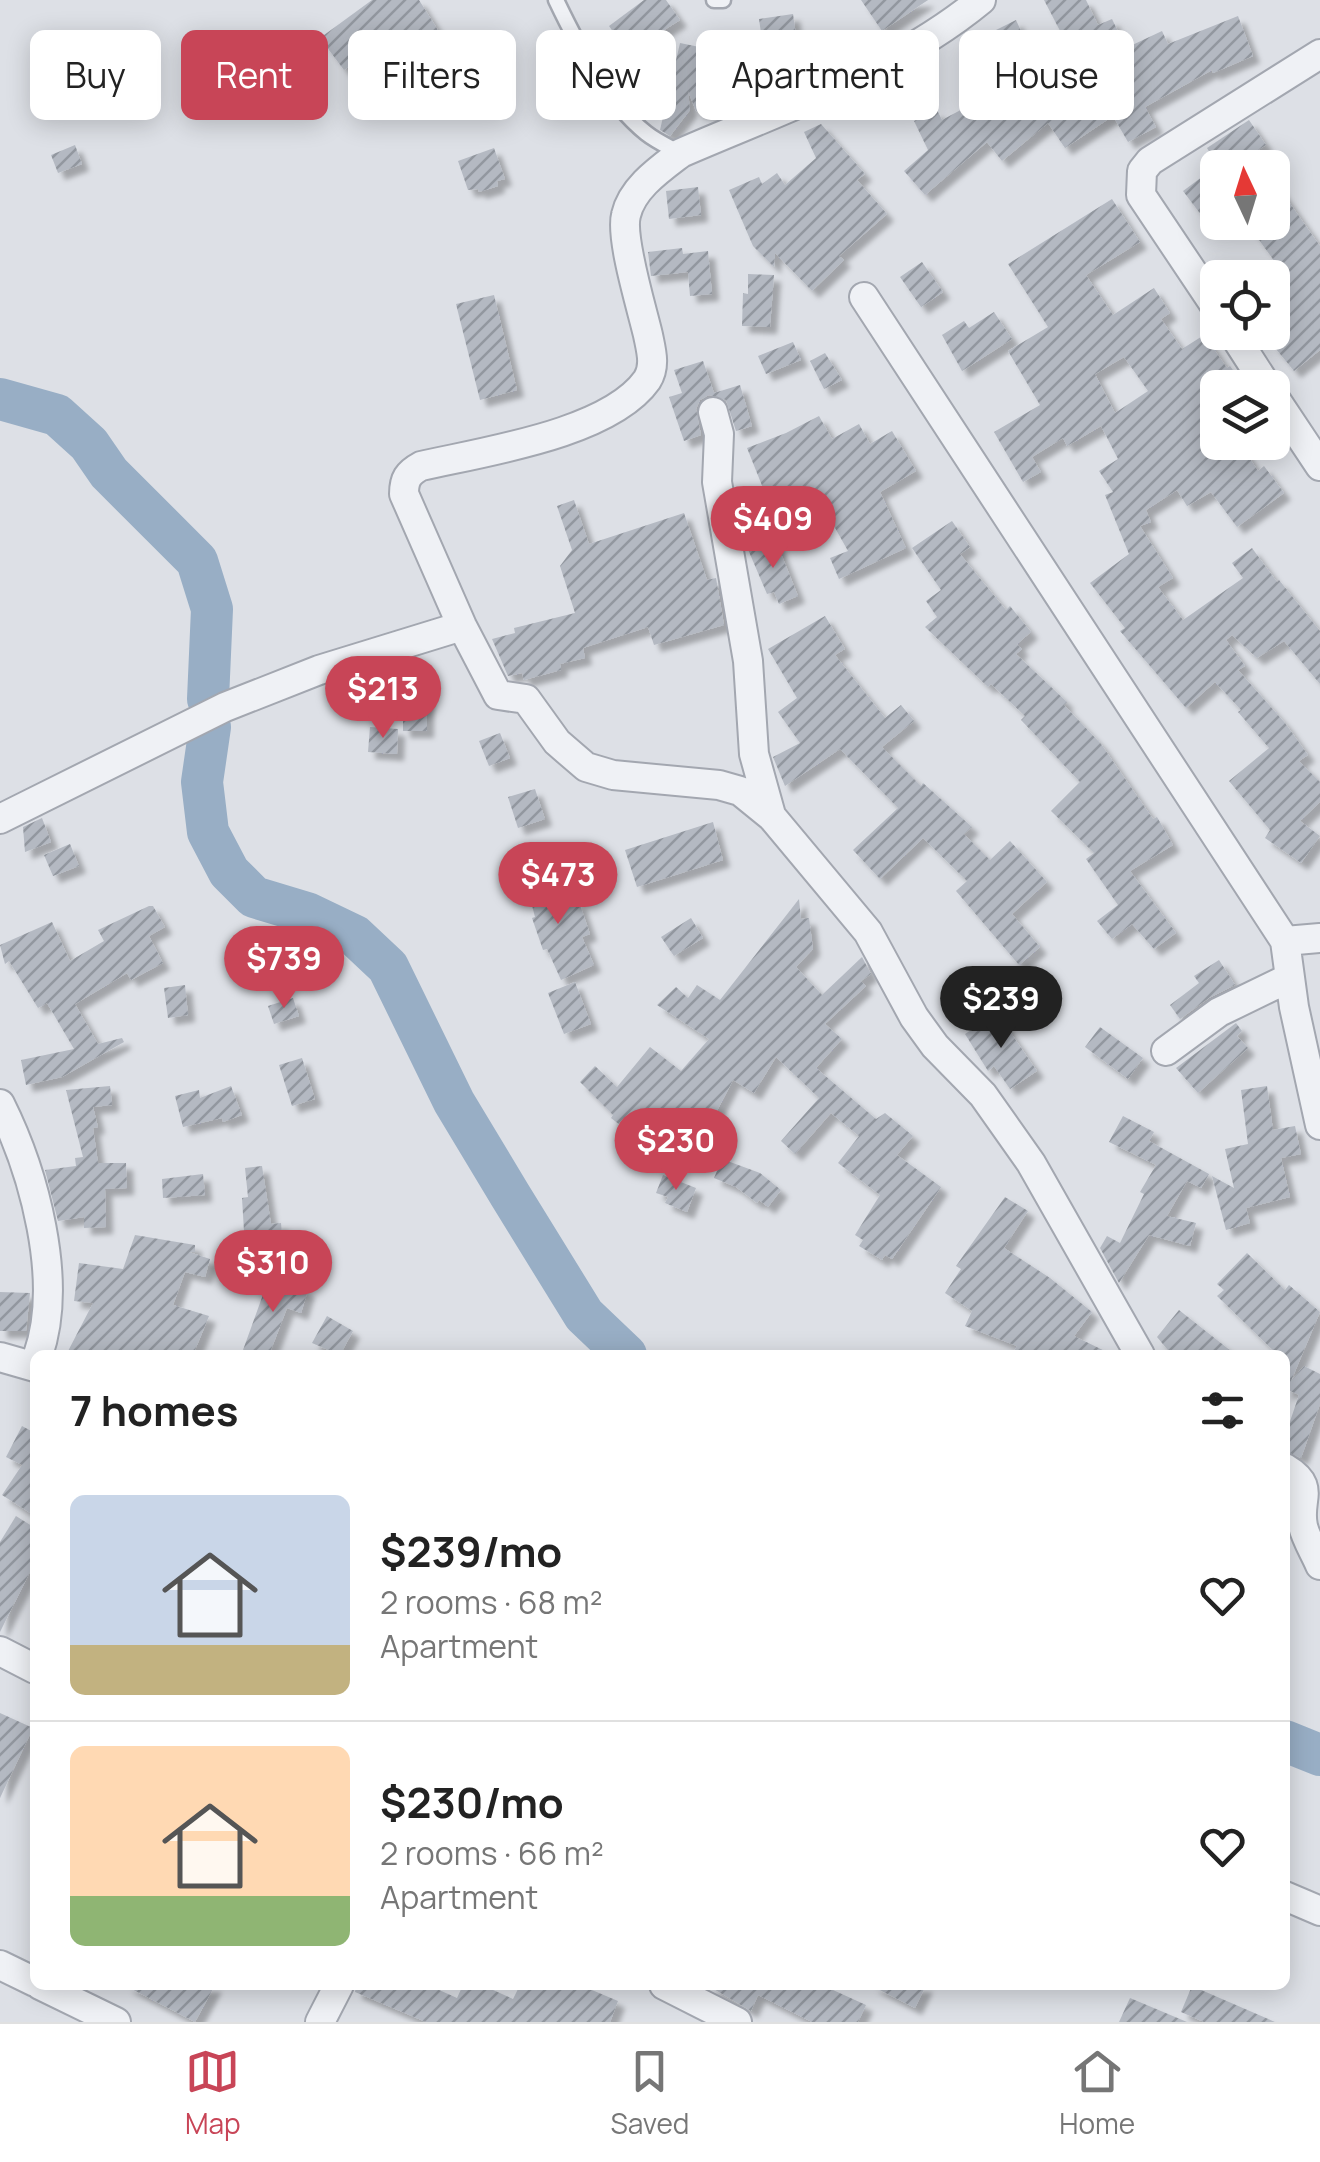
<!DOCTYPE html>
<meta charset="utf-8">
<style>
:root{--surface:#fff;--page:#f6f6f6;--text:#222;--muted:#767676;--line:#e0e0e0;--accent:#c84557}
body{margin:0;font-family:Manrope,sans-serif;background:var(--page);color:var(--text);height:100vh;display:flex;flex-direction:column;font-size:38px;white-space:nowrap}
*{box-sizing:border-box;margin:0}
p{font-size:32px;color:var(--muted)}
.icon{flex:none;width:55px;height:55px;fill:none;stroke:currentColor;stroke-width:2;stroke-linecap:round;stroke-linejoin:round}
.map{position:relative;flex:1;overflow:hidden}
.side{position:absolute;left:30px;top:1350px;width:1260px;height:640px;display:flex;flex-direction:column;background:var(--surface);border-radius:15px;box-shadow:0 5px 25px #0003}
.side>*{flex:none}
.hud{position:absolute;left:30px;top:30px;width:1260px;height:90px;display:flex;gap:20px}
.needle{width:65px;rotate:356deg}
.fabs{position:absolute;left:1200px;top:150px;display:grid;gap:20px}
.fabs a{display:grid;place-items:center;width:90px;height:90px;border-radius:15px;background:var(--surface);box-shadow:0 5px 25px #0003;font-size:50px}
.price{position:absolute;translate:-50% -85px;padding:0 22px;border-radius:35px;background:var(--accent);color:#fff;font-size:32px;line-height:65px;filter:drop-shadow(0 2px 5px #0008)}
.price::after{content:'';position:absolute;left:50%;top:60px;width:30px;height:22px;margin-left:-15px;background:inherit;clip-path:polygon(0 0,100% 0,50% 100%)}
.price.current{background:#222;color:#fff}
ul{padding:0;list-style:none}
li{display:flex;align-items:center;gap:30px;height:250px;padding:0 40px}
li+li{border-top:2px solid var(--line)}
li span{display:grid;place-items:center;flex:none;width:280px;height:200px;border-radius:15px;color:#555}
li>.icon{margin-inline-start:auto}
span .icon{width:120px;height:120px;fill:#fffc;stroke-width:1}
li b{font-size:42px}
h2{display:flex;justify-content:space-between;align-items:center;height:120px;padding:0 40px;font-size:42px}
.pill{padding:0 35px;border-radius:15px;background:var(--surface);box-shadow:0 5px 25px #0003;font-size:35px;line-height:90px}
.pill.current{background:var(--accent);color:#fff}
.tab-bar{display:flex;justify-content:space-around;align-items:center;height:140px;border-top:2px solid var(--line);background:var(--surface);font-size:28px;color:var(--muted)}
.tab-bar a{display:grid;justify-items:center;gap:5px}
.tab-bar .current{color:var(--accent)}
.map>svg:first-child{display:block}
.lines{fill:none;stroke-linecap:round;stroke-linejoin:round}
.river{stroke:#98aec5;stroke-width:42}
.building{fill:url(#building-hatch);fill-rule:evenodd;filter:url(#shadow)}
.service-casing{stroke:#a3a7b0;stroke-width:19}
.minor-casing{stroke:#a3a7b0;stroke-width:32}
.service{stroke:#eff1f5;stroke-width:14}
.minor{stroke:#eff1f5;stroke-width:28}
</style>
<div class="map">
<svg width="1320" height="2022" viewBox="0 0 1320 2022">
<defs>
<pattern id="building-hatch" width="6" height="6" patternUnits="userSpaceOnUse" patternTransform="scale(2.5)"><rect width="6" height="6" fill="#b4b9c2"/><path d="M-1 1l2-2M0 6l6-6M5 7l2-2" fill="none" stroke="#92979f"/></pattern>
<filter id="shadow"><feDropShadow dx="7" dy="7" stdDeviation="2.5" flood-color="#0004"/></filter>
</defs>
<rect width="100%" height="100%" fill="#dde0e6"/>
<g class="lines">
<path class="river" d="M0 399 57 415 89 444 109 473 197 561 212 609 208 699
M210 727 202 782 208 832 229 872 254 897 307 913 355 936 388 967 454 1102 510 1195 584 1315 626 1355
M1285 1741 1320 1755"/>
</g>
<path class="building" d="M372 0H419L448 46 436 53 443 63 426 73 421 65 412 71 390 36 344 70 320 38Z
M644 0H666L680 20 628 53 609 26Z
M861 0H928L882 31Z
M1044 0H1086L1098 25 1112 19 1126 48 1162 31 1168 44 1238 16 1253 56 1213 73 1212 70 1145 107 1156 127 1128 142 1113 116 1065 148 1048 123 1002 161 987 142 925 195 904 171 928 150 914 121 937 110 942 120 983 98 980 94 995 83 1021 119 1069 76 1060 57 1071 52Z
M793 14 802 78 768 83 759 19Z
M1016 20 1026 42 999 54 990 33Z
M862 39 869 51 831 70 825 58Z
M680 43 743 56 731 113 723 116 696 111 688 91 690 110 670 136 660 130Z
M629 57 645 79 632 95 612 69Z
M1249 120 1266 145 1230 168H1219L1207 148Z
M821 124 865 174 857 180 887 214 839 256 844 260 812 291 775 253 774 267 753 246 729 190 759 177 762 184 777 173 785 185 816 158 804 132Z
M75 145 82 164 58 173 51 155Z
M494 148 505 179 497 181 498 186 479 192 478 189 468 190 458 161Z
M1218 165V211L1205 220 1183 191Z
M1272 178 1320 246V350L1294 371 1272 344V278H1251L1275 262 1246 222H1272Z
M698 187 701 215 669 219 666 191Z
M1112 199 1140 242 1086 275 1113 315 1154 288 1170 313 1161 319 1182 349 1204 335 1227 368 1230 366 1246 388H1218V442H1239L1258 471 1264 466 1284 493 1237 527 1211 492 1187 506 1177 490 1146 510 1151 522 1140 526 1173 578 1158 587 1183 620 1243 578 1232 563 1252 548 1277 582 1279 580 1320 631V684L1284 641 1257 658 1232 635 1226 640 1245 666 1238 670 1285 723 1308 755 1299 761 1320 782V802L1300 821 1320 836 1301 863 1265 838 1270 830 1229 781 1269 748 1238 712 1241 710 1215 682 1186 708 1120 631 1125 628 1090 583 1129 554 1105 495 1113 492 1099 471 1118 459 1101 426 1067 446 1063 438 1032 457 1041 472 1023 482 994 432 1040 405 1008 351 1048 327 1008 264ZM1124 357 1148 391 1115 413 1095 374Z
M682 248 683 254 708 251 712 294 690 296 688 272 651 276 648 252Z
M922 262 943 292 921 307 900 277Z
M748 274 774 275 770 327 742 326 743 293 748 294Z
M494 295 517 390 480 400 456 304Z
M994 312 1012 339 962 371 942 335 964 321 969 328Z
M793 342 801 360 766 374 758 356Z
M825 353 842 380 824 389 810 361Z
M703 361 714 393 740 385 752 426 736 431 726 400 709 395 700 400 696 409 701 435 684 441 669 397 682 393 674 370Z
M819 416 832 439 859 424 870 444 892 431 916 471 880 492 906 548 839 579 830 558 848 551 825 510 777 534 761 501 767 498 747 448 786 433Z
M574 500 589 544 684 513 707 580 716 578 724 625 654 645 648 627 583 648 585 658 560 664 561 670 524 680 522 673 508 676 492 639 515 633 514 628 575 613 560 566 572 550 557 506Z
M952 521 970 547 960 554 1006 610 1010 606 1031 632 1017 644 1022 649 1016 654 1067 702 1064 705 1101 744 1153 819 1157 817 1173 845 1130 871 1176 933 1154 949 1132 924 1112 939 1097 921 1118 905 1086 859 1094 853 1051 811 1080 782 1021 720 1025 716 991 684 988 687 925 627 937 617 926 601 941 590 912 548Z
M776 541 798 596 779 604 774 592 767 594 747 547Z
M825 616 845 649 835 655 885 718 901 705 914 721 882 747 921 786 923 783 972 827 964 834 990 860 1010 841 1047 882 1012 914 1040 947 1019 965 956 891 967 881 923 838 880 879 853 850 898 808 840 749 785 786 773 757 800 743 778 712 797 698 768 649Z
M403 688H427V731H403Z
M370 727 398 729 397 754 368 752Z
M500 733 510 758 489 766 479 741Z
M535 789 545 819 518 828 508 797Z
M42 818 51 842 25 852 23 827Z
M713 822 723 860 637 887 625 850Z
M70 844 79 866 53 876 44 855Z
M540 862 552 911 579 902 590 934 582 937 594 965 561 980 547 949 543 950 532 918 535 917 522 867Z
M799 899 801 919 809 918 813 949 796 967 822 995 862 957 871 974 861 981 866 986 825 1024 842 1039 816 1068 876 1119 885 1113 913 1136 897 1155 941 1187 892 1259 885 1255 882 1260 859 1246 863 1240 855 1235 880 1195 838 1163 859 1136 831 1113 795 1154 781 1141 819 1098 776 1057 754 1093 733 1080 705 1134 655 1109 634 1136 611 1118 613 1115 580 1082 595 1066 617 1087 650 1047 681 1071 709 1039 657 1005 676 987 688 998 697 985 720 1000Z
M149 906H153L165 927 149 936 163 963 131 980 127 973 75 1004 98 1044 122 1038 124 1042 62 1077 26 1085 21 1060 74 1049 47 1003 38 1008 9 961 5 964 0 945 52 922 70 961 104 941 98 930Z
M691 918 703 938 674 956 661 937Z
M1219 960 1235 985 1209 998 1180 1019 1170 1005 1199 983 1194 976Z
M575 982 591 1024 564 1034 548 993Z
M185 985 188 1015 168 1018 164 988Z
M293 998 299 1016 274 1024 268 1006Z
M997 1013 1037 1071 1010 1089 994 1066 988 1071 965 1034Z
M1236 1023 1242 1031 1237 1036 1248 1048 1198 1093 1176 1068Z
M1100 1027 1143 1058 1128 1079 1085 1047Z
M302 1058 315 1099 292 1106 279 1065Z
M110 1086 112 1105 93 1107 98 1127 93 1128 98 1163H126L127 1188 105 1189 106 1227 84 1228V1217L58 1221 45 1170 76 1166 75 1158 83 1157 66 1090Z
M231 1086 242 1115 223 1122 222 1118 183 1127 175 1096 199 1090 200 1098Z
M1267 1086 1273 1130 1295 1126 1301 1154 1281 1158 1290 1197 1246 1208 1250 1223 1226 1230 1212 1176 1234 1188 1225 1149 1248 1144 1241 1090Z
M1123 1116 1154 1132 1149 1141 1209 1174 1201 1188 1187 1181 1167 1216 1196 1223 1190 1246 1149 1235 1119 1283 1100 1248 1107 1236 1120 1243 1144 1194 1140 1192 1156 1165 1109 1142Z
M722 1159 760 1173 781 1190 768 1207 759 1200 757 1203 736 1187 714 1178Z
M262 1166 271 1224 281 1223 283 1245 245 1248 242 1198 248 1197 245 1168Z
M203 1174 205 1195 163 1198 162 1179Z
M663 1175 696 1188 687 1212 665 1203 668 1197 656 1193Z
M1005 1197 1028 1211 1004 1248 1050 1278 1092 1312 1074 1336 1113 1355H1012L1017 1346 965 1326 972 1311 945 1293 961 1269 956 1266Z
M135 1235 195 1245V1252H189L210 1259 205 1277 185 1272 173 1305 209 1316 193 1355H66L93 1303 74 1301 79 1263 123 1269Z
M1247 1253 1285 1290 1289 1285 1320 1312 1291 1381 1304 1366 1320 1374V1404L1301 1458 1285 1451V1436L1299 1395 1288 1390 1285 1396V1355H1278L1217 1296 1224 1290 1217 1284Z
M269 1278 308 1290 301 1313 287 1308 269 1355H257L243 1350Z
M0 1292 30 1293 26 1331H0Z
M1179 1310 1236 1355H1172L1157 1337Z
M327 1316 353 1331 340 1355 312 1343Z
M22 1426 35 1433V1516L2 1495 22 1465 6 1457Z
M16 1516 35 1528V1562L0 1632V1542Z
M0 1713 33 1728 0 1798Z
M124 1985H215L195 2022Z
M356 1985H428L457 1998 463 1985H482L513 1999 520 1985H580L618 2001 610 2022H426L355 1992Z
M707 1985H822L866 2005 858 2022H812L758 1995 751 2011Z
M870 1985H926L915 2008Z
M1192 1986 1275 2022H1204L1181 2012Z
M1130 1998 1187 2022H1119Z"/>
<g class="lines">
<g class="service-casing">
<path id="service" d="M556 0C577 44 607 102 646 133 656 141 669 147 680 153
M714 0H723"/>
</g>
<g class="minor-casing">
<path id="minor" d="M981 0C895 71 782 109 681 153 660 169 632 188 626 215 620 238 642 309 648 335 651 350 656 366 647 380 609 434 482 452 421 466 408 473 404 479 404 494L462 626 498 695 526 699 557 742 586 767 613 775 719 785 740 791 772 817 868 932 914 1017 935 1046 983 1095 1031 1163 1140 1355
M864 297 1285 941
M1218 310 1141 195 1142 171 1150 161 1320 54
M1232 332 1268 388
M1272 394 1320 466
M713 412 719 434 717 482 748 661 754 754 771 815
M0 819 225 707 319 670 462 626
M1320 938 1285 941 1294 1007 1320 1125
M1166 1051 1219 1012 1289 978
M0 1104C34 1172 64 1281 38 1355
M0 1357 35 1367
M1285 1468C1317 1487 1297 1499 1303 1526 1306 1539 1315 1553 1320 1565
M0 1651 35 1669
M1285 1896 1320 1911
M0 1965 35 1982
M40 1985 116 2022
M664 1985 737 2022
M320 2022 339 1985"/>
</g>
<use href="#service" class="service"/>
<use href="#minor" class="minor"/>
</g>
</svg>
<div class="fabs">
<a><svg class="needle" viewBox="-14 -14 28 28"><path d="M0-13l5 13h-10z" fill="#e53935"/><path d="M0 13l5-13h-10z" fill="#767676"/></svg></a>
<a><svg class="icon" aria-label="locate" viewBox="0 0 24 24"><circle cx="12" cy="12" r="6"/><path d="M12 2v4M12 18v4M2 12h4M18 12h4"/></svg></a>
<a><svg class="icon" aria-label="layers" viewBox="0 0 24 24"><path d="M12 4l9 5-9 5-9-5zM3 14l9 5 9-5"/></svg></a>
</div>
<b class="price" style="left:773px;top:571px">$409</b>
<b class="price" style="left:383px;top:741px">$213</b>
<b class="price" style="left:558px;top:927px">$473</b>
<b class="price" style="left:284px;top:1011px">$739</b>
<b class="price current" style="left:1001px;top:1051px">$239</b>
<b class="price" style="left:676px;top:1193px">$230</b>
<b class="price" style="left:273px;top:1315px">$310</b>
<div class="hud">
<a class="pill">Buy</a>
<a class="pill current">Rent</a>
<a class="pill">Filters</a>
<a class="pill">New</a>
<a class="pill">Apartment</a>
<a class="pill">House</a>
</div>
<section class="side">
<h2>7 homes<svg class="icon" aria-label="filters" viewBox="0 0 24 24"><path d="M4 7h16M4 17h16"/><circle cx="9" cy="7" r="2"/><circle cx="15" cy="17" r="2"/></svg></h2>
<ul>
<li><span style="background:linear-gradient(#c9d6e8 75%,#c2b280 0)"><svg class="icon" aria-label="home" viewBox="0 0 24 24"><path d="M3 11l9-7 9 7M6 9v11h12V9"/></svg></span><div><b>$239/mo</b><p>2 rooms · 68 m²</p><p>Apartment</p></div><svg class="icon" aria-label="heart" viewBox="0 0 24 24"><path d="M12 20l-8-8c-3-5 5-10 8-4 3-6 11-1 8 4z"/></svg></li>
<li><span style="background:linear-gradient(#ffd9b3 75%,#8fb573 0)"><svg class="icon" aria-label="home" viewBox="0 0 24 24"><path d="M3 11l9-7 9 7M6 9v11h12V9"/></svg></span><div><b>$230/mo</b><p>2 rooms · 66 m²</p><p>Apartment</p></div><svg class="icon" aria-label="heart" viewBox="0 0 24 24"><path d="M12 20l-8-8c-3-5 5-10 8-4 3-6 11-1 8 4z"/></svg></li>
</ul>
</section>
</div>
<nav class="tab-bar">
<a class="current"><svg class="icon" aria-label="map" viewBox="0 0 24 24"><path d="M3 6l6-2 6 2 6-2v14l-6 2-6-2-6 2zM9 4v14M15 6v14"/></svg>Map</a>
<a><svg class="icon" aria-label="saved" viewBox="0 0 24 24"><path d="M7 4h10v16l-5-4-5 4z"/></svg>Saved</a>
<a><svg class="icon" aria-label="home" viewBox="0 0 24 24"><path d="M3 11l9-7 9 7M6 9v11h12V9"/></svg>Home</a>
</nav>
